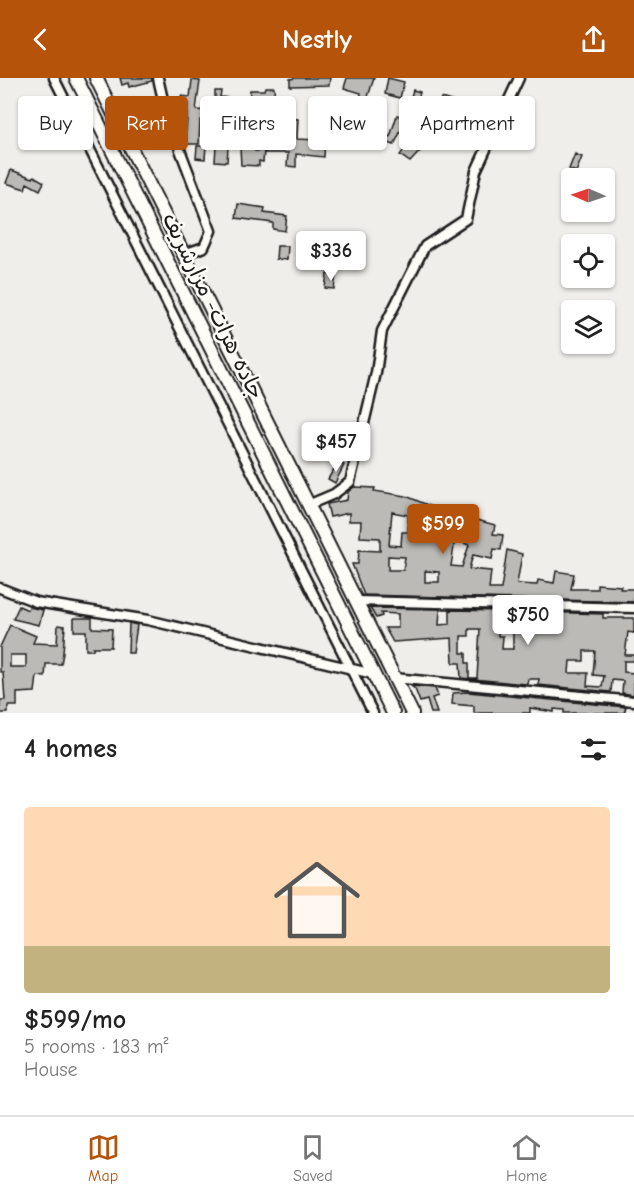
<!DOCTYPE html>
<meta charset="utf-8">
<style>
:root{--surface:#fff;--page:#f6f6f6;--text:#222;--muted:#767676;--line:#e0e0e0;--accent:#b45309}
body{margin:0;font-family:"Comic Neue","Playpen Sans Arabic",sans-serif;background:var(--page);color:var(--text);height:100vh;display:flex;flex-direction:column;font-size:22px;white-space:nowrap}
*{box-sizing:border-box;margin:0}
p{font-size:20px;color:var(--muted)}
.icon{flex:none;width:33px;height:33px;fill:none;stroke:currentColor;stroke-width:2;stroke-linecap:round;stroke-linejoin:round}
.map{position:relative;height:635px;overflow:hidden}
.sheet{display:flex;flex-direction:column;background:var(--surface);flex:1}
.sheet>*{flex:none}
.top-card{position:absolute;left:18px;top:18px;width:598px;height:54px;display:flex;gap:12px}
.needle{width:39px;rotate:272deg}
.buttons{position:absolute;left:561px;top:90px;display:grid;gap:12px}
.buttons a{display:grid;place-items:center;width:54px;height:54px;border-radius:6px;background:var(--surface);box-shadow:0 2px 4px #0004;font-size:30px}
.price{position:absolute;translate:-50% -51px;padding:0 14px;border-radius:6px;background:#fff;color:#222;font-size:20px;line-height:39px;filter:drop-shadow(0 2px 3px #0008)}
.price::after{content:'';position:absolute;left:50%;top:36px;width:18px;height:14px;margin-left:-9px;background:inherit;clip-path:polygon(0 0,100% 0,50% 100%)}
.price.selected{background:var(--accent);color:#fff}
ul{padding:0;list-style:none}
li{display:grid;align-content:center;gap:12px;height:318px;padding:0 24px}
li+li{border-top:2px solid var(--line)}
li span{display:grid;place-items:center;height:186px;border-radius:6px;color:#555}
li>.icon{margin-inline-start:auto}
span .icon{width:108px;height:108px;fill:#fffc;stroke-width:1}
li b{font-size:26px}
h2{display:flex;justify-content:space-between;align-items:center;height:72px;padding:0 24px;font-size:26px}
.pill{padding:0 21px;border-radius:6px;background:var(--surface);box-shadow:0 2px 4px #0004;font-size:21px;line-height:54px}
.pill.selected{background:var(--accent);color:#fff}
header{display:flex;justify-content:space-between;align-items:center;height:78px;padding:0 24px;background:var(--accent);color:#fff;font-size:27px;font-weight:700}
.dock{display:flex;justify-content:space-around;align-items:center;height:84px;border-top:2px solid var(--line);background:var(--surface);font-size:16px;color:var(--muted)}
.dock a{display:grid;justify-items:center;gap:3px}
.dock .selected{color:var(--accent)}
.map>svg:first-child{display:block}
.building{fill:#bbbab6;stroke:#1c1c1c;stroke-width:1.5;fill-rule:evenodd}
.lines{fill:none;stroke-linecap:round;stroke-linejoin:round}
.minor-casing{stroke:#1c1c1c;stroke-width:13}
.highway-casing{stroke:#1c1c1c;stroke-width:16}
.minor{stroke:#fdfcf7;stroke-width:8}
.highway{stroke:#fdfcf7;stroke-width:12}
.labels{text-anchor:middle;dominant-baseline:central;stroke-width:5;stroke-linejoin:round;paint-order:stroke}
.street-label{font-size:22px;fill:#1c1c1c;stroke:#fdfcf7}
</style>
<header><svg class="icon" aria-label="back" viewBox="0 0 24 24"><path d="M15 5l-7 7 7 7"/></svg>Nestly<svg class="icon" aria-label="share" viewBox="0 0 24 24"><path d="M12 15V3M7 8l5-5 5 5M5 13v7h14v-7"/></svg></header>
<div class="map">
<svg width="634" height="635" viewBox="0 0 634 635">
<rect width="100%" height="100%" fill="#f0eeea"/>
<filter id="ink" filterUnits="userSpaceOnUse"><feTurbulence type="fractalNoise" baseFrequency=".0167" numOctaves="2"/><feDisplacementMap in="SourceGraphic" scale="12" xChannelSelector="R" yChannelSelector="G"/><feConvolveMatrix kernelMatrix="1 2 1 2 8 2 1 2 1" color-interpolation-filters="sRGB"/></filter>
<g filter="url(#ink)">
<path class="building" d="M120 0H152V3L129 9 128 5 122 7Z
M296 0H330L329 7 290 8V1Z
M347 0H374L366 25 367 49 357 48 361 15 344 10Z
M388 0 404 4 400 20 385 16Z
M192 2 200 3 196 32 208 33 209 29H215V13H221L220 19 232 20 231 29 226 28 225 45 200 42 199 66H185L183 53H186L188 26 181 25V18L190 19Z
M265 9H274L275 25 274 36 258 35 255 73H264L263 84 259 83V88L241 87 240 70 228 69 227 84 215 83 216 68 226 69 227 56 238 57 239 32 248 33 250 12H264Z
M413 12 420 14 416 31 408 29Z
M441 20 477 31 475 39 439 27Z
M397 37 407 40 394 67 381 62 383 56 390 59Z
M270 38 298 41 297 61 318 62 321 43 330 44 328 60 325 59 324 79 296 76V89L287 88 288 75H265Z
M413 60 425 68 410 84 400 77Z
M197 68H206L205 81 196 80Z
M575 76 582 79 576 94 569 91Z
M11 92 33 100 34 98 44 104 40 112 27 105 25 111 6 105Z
M238 126 265 130 264 135 287 138 285 153 273 151V145L236 140Z
M277 168H288L287 182 276 181Z
M327 196 336 197 334 211 325 210Z
M338 384 344 387 335 405 328 401Z
M354 409 375 410 374 413 406 418 437 431 495 447 493 456 503 457 501 472 494 471 492 481 473 477 469 491 491 493 489 511H501L507 472 522 476 517 506 537 507 538 502 554 505 556 493 574 496 571 511H597V506L621 508 620 511H634V524L364 517 352 486H358L359 472 380 473V460L360 459 361 443H349V435L330 439 327 426 347 422 348 414ZM392 434 408 437V454H402L401 468 389 467ZM455 462 469 467 462 489 451 488ZM388 478 405 479 403 492H388ZM425 493 439 494V504H425Z
M19 528 28 532 29 529 43 532 39 547 13 541Z
M370 530 440 531 439 547 450 546V532L504 533V543H499L498 558H503L502 571H513V533L603 536V540H634V555L628 554 625 577H634V583H624V594L634 595V617L622 615 623 603 612 602 611 614 538 607 539 601H528L527 606 461 600 460 585H453L452 560 393 564 385 550H398V536L381 535 382 538 376 540ZM469 551H480L477 600H469V585H466V575H461V558H469ZM584 573H595L593 597 604 598 602 609 587 608 588 595H569L570 583H584Z
M74 540H92V550L112 551 111 569H93V572H86V553H74Z
M129 545 137 547 133 575H128Z
M10 547 36 558 33 565 57 566 58 547 65 548 63 575 61 586H46L45 599 37 598 35 614 17 615V628H8V635H0V622H5L3 594H0V569ZM10 577H26V589H10Z
M411 608 435 610 438 618 432 620 437 635H431L427 622 420 624 415 611Z
M468 614 626 629 624 635H564V632L554 631V634L530 630V635H474V628L452 626 453 615Z"/>
<g class="lines">
<g class="minor-casing">
<path id="minor" d="M54 0 373 635
M158 0 166 35 211 153 204 169 184 176
M308 427 334 416 350 404 376 295 382 253 425 168 466 141 476 93 519 0
M0 510 36 524 148 542 373 596
M356 523 634 530
M394 600 634 623"/>
</g>
<g class="highway-casing">
<path id="highway" d="M76 0 393 635
M96 0 412 635"/>
</g>
<use href="#minor" class="minor"/>
<use href="#highway" class="highway"/>
</g>
</g>
<g class="labels">
<g class="street-label">
<text transform="translate(213 228) rotate(64)">جاده هرات- مزارشریف</text>
</g>
</g>
</svg>
<div class="buttons">
<a><svg class="needle" viewBox="-14 -14 28 28"><path d="M0-13l5 13h-10z" fill="#e53935"/><path d="M0 13l5-13h-10z" fill="#767676"/></svg></a>
<a><svg class="icon" aria-label="locate" viewBox="0 0 24 24"><circle cx="12" cy="12" r="6"/><path d="M12 2v4M12 18v4M2 12h4M18 12h4"/></svg></a>
<a><svg class="icon" aria-label="layers" viewBox="0 0 24 24"><path d="M12 4l9 5-9 5-9-5zM3 14l9 5 9-5"/></svg></a>
</div>
<b class="price" style="left:331px;top:204px">$336</b>
<b class="price" style="left:336px;top:395px">$457</b>
<b class="price selected" style="left:443px;top:477px">$599</b>
<b class="price" style="left:528px;top:568px">$750</b>
<div class="top-card">
<a class="pill">Buy</a>
<a class="pill selected">Rent</a>
<a class="pill">Filters</a>
<a class="pill">New</a>
<a class="pill">Apartment</a>
</div>
</div>
<section class="sheet">
<h2>4 homes<svg class="icon" aria-label="filters" viewBox="0 0 24 24"><path d="M4 7h16M4 17h16"/><circle cx="9" cy="7" r="2"/><circle cx="15" cy="17" r="2"/></svg></h2>
<ul>
<li><span style="background:linear-gradient(#ffd9b3 75%,#c2b280 0)"><svg class="icon" aria-label="home" viewBox="0 0 24 24"><path d="M3 11l9-7 9 7M6 9v11h12V9"/></svg></span><div><b>$599/mo</b><p>5 rooms · 183 m²</p><p>House</p></div></li>
</ul>
</section>
<nav class="dock">
<a class="selected"><svg class="icon" aria-label="map" viewBox="0 0 24 24"><path d="M3 6l6-2 6 2 6-2v14l-6 2-6-2-6 2zM9 4v14M15 6v14"/></svg>Map</a>
<a><svg class="icon" aria-label="saved" viewBox="0 0 24 24"><path d="M7 4h10v16l-5-4-5 4z"/></svg>Saved</a>
<a><svg class="icon" aria-label="home" viewBox="0 0 24 24"><path d="M3 11l9-7 9 7M6 9v11h12V9"/></svg>Home</a>
</nav>
